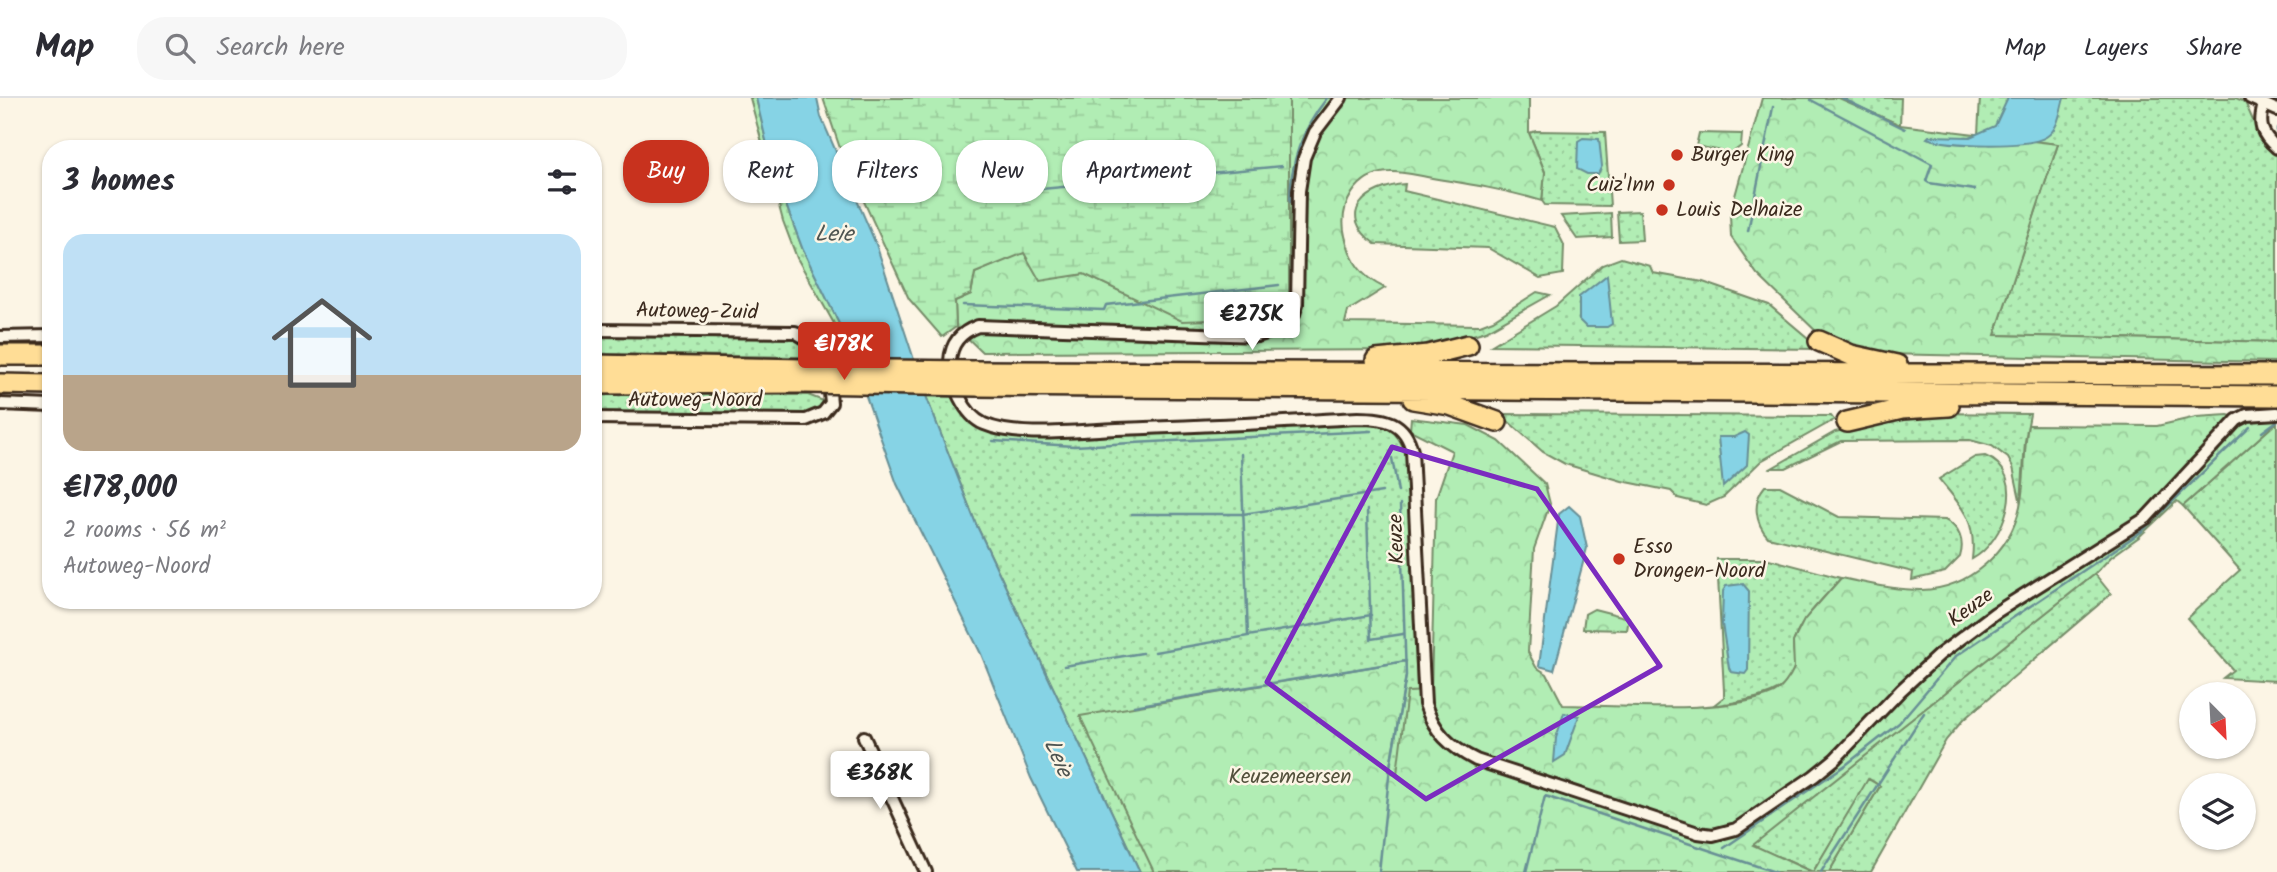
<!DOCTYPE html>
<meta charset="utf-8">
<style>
:root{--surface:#fff;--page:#f7f7f7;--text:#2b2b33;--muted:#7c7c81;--line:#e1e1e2;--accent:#c8321e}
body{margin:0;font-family:Kalam,sans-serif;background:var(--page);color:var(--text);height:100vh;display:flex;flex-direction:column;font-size:26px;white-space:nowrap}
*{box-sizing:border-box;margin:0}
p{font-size:23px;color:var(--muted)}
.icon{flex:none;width:38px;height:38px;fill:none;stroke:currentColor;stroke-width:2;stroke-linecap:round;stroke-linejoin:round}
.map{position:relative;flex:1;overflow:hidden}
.drawer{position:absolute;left:42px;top:42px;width:560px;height:469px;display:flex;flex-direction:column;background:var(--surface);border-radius:28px;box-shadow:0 2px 5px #0004}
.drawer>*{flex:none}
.top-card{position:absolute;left:623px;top:42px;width:665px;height:63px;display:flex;gap:14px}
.needle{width:46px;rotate:156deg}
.fabs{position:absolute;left:2179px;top:584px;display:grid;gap:14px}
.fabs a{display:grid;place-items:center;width:77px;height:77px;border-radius:50%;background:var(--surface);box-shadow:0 2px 5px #0004;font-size:35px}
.price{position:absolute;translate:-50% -60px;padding:0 16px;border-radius:7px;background:#fff;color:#222;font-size:23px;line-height:46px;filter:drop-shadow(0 2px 4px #0008)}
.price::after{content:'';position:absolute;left:50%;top:42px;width:21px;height:16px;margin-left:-10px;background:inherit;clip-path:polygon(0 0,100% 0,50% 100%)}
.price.on{background:var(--accent);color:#fff}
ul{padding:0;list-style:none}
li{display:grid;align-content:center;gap:14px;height:371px;padding:0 21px}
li+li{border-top:2px solid var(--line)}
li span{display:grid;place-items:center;height:217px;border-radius:21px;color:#555}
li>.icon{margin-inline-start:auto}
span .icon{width:126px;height:126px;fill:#fffc;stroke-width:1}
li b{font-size:30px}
h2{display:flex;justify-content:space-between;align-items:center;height:84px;padding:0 21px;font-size:30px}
.pill{padding:0 24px;border-radius:28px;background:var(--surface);box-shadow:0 2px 5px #0004;font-size:24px;line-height:63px}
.pill.on{background:var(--accent);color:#fff}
header{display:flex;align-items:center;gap:42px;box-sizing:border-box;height:98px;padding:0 35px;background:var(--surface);border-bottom:2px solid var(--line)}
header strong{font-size:33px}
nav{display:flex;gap:38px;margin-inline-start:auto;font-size:24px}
.search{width:490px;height:63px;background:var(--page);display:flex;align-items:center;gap:18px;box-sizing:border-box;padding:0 24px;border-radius:28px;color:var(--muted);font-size:26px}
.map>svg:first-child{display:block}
.grass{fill:url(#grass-dots);stroke:#768c69;stroke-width:2}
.forest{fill:url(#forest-crowns);stroke:#768c69;stroke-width:2}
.wetland{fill:url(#wetland-marsh);stroke:#768c69;stroke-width:2}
.water{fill:#86d3e5;stroke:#688f95;stroke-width:2}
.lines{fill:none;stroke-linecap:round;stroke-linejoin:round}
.stream{stroke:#688f95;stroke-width:2.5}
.minor-casing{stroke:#3b2a1e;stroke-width:16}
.motorway-casing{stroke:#3b2a1e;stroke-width:24}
.minor{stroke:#fcf5e5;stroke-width:10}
.motorway{stroke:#ffdd96;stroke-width:19}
.motorway-bridge-casing{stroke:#3b2a1e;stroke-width:24;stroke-linecap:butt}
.motorway-bridge{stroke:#ffdd96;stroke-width:19}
.marked{fill:none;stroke:#7b2cbf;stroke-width:5;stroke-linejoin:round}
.poi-dot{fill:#c8321e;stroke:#fcf5e5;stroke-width:2.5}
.labels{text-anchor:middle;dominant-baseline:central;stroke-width:5;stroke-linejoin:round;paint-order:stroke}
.poi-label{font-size:21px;fill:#3b2a1e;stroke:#fcf5e5;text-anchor:start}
.street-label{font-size:21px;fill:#3b2a1e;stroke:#fcf5e5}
.park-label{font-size:21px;fill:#53513c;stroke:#fcf5e5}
.water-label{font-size:23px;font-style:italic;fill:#4e5450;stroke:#fcf5e5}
</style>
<header>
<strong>Map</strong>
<div class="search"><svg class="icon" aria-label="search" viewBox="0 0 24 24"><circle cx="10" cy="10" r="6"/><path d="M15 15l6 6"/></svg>Search here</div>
<nav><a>Map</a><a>Layers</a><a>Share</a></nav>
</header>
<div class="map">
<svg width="2277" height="774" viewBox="0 0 2277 774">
<defs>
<pattern id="grass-dots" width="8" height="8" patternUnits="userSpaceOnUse" patternTransform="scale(1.75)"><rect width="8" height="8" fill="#b1edb4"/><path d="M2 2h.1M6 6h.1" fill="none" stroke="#99cb9a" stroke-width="1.8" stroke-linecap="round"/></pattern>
<pattern id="forest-crowns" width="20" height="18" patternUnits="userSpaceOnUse" patternTransform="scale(1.75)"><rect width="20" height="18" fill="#b1edb4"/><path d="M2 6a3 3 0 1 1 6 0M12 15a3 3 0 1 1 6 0" fill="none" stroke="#99cb9a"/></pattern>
<pattern id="wetland-marsh" width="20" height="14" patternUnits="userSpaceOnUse" patternTransform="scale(1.75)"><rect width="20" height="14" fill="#b1edb4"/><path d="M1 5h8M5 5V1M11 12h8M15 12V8" fill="none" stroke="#99cb9a"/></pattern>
</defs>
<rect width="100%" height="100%" fill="#fcf5e5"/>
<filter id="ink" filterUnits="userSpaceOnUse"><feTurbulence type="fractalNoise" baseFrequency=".0143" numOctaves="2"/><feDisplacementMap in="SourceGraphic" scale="14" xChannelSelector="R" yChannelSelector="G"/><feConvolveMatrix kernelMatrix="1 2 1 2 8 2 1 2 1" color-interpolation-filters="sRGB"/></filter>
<g filter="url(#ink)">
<path class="grass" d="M750 0H756L773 72 803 152 841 229H836L797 160 783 123Z
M1839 0H1901L1900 27Z
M1980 0H2236L2245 4 2257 32 2277 55V244L1995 237 2058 46 1978 36Z
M1536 33 1605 34 1610 108 1545 107 1542 103 1545 74 1529 35Z
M1405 86 1404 93 1555 129 1564 147 1563 176 1540 180 1488 150 1375 146C1334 115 1367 89 1405 86Z
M1640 113 1642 142 1619 143 1617 114Z
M1611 115 1612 139 1577 141 1561 118Z
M1621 160 1650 168 1653 175 1703 184 1769 207 1821 251 1492 247 1556 208 1602 167Z
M593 236 794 238 815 255 799 259 593 256Z
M593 297H808L826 304 820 312 805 318 593 316Z
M926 298 956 299 969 322 983 330 1172 332 1374 326C1398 330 1403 346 1409 367L1417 595H1407L1522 774H1140L976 426Z
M1923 315 2030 316 2025 343 2021 406 2013 369 2008 360 1992 348 1970 342 1841 343 1786 370H1772L1835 334Z
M1500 316 1831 318 1834 322 1761 363 1724 399 1706 407 1678 400 1671 393 1622 383 1565 366 1543 354Z
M2277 324V583L2223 580 2233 572 2187 520 2240 472 2183 408Z
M1985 358C2030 375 2004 445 1972 461 1977 422 1961 408 1939 381L1975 359Z
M1765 388H1780L1839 419 1945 422C1959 429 1965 443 1960 459L1945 474 1912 482 1913 474 1768 439C1755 425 1752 403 1765 388Z
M1717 461H1769L1841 480C1825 499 1803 518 1794 542 1791 550 1796 560 1794 569 1790 600 1743 602 1720 607H1714L1724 599V593Z
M2095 476 2111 496 1963 622 1946 642 1871 774H1829L1880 688 1869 681 1813 774 1752 747Z"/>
<path class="forest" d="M1289 0H1529V35L1545 74 1542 103C1506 92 1470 86 1432 80 1419 78 1403 73 1390 74 1356 75 1338 108 1345 138 1351 163 1361 179 1385 190L1348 213 1345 225 1480 227 1493 222 1537 194 1550 197 1486 233 1423 252 982 254 956 229 955 203 971 196 975 175 1024 154 1040 182 1084 176 1182 222 1289 202Z
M1762 0H1839L1900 27 2058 46 1995 237 2277 244V264L1882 256 1823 240 1757 176 1731 139 1730 116Z
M1699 35 1742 36 1741 48 1732 55 1696 48Z
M2228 317 2249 323 2277 319V324L2183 408 2177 403 2139 439 2111 459 2095 476 1753 747 1812 774H1154L1080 618 1406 563V578L1389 674 1397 676 1407 594 1431 593 1436 400 1452 353 1410 332 1411 320 1468 327 1499 343 1545 386 1550 406 1534 451 1528 554 1536 569 1547 576 1563 607C1617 607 1726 617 1774 595 1782 591 1790 579 1794 570L1793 544 1804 522 1841 480C1867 485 1894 492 1921 492 1969 491 2011 453 2020 408 2026 381 2023 354 2028 327L2157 328 2196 319Z
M1594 511 1629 520 1627 532 1583 531 1585 516Z
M1868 681 1880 688 1829 774H1813Z"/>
<path class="wetland" d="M823 0H1289V202L1273 220 1182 223 1084 176 1040 183 1024 155 975 175 971 196 955 203 956 229 942 239 909 201 842 56Z"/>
<path class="water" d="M756 0H817L821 19 876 146 926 298 976 426 1140 774H1077L1031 680 981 556 897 386 844 236 803 152 773 72Z
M2008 0H2064C2060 13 2059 31 2046 39 2028 50 1948 48 1927 40L1929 38 1970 39 1995 28Z
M1583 40 1599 41 1602 68 1598 76H1587L1577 71 1578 43Z
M1607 177 1612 226 1607 229H1586L1579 222V199Z
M1745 334 1749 337 1747 367 1723 389 1718 339H1734Z
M1569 408 1580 418 1587 450 1554 572 1539 568 1559 416Z
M1743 486 1749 493 1748 572 1745 576 1731 574 1729 570 1722 526 1723 493 1726 488Z
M1564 615 1579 618 1565 657 1554 664 1556 640Z"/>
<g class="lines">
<path class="stream" d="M852 0H853
M1842 0 1905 31
M2270 1 2277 3
M1811 2 1932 66 1926 83 1929 85 1975 92
M2277 30V38
M1031 92 1282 68
M1290 104C1290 63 1302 32 1327 0
M1748 133 1773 9
M963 207 1104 212 1106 207 1279 187
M2262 334 2277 323
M993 343 1074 348 1371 333
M1241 356 1248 538
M1392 360 1398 394
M1367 412 1371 541 1403 536
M1132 416H1243L1382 394
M1155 554 1371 517
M1064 568 1142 555
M1134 608 1406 563
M1724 750 1847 666 1899 625 1956 558 2141 434 2250 329
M1379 774 1390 669 1406 578 1400 406
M1526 774 1545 698 1775 774
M1821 774 1924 615"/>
<g class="minor-casing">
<path id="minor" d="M1341 0 1315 34 1304 60 1299 93 1297 206 1294 216 1280 231 1257 238 978 228C961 234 951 245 950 263 949 284 965 318 984 326 1019 341 1080 332 1117 331 1198 328 1278 325 1358 320 1385 320 1405 323 1412 353L1425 606C1434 634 1450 649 1476 662L1698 735 1713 737 1736 731 1814 678 1835 661 1901 592 1939 557 1995 515 2146 420 2237 322 2247 317 2277 315
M2250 0 2277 12
M2264 6C2258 27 2261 36 2277 50
M593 232 795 234C823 248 829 275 831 305L823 315 806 322 593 320
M0 239 51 238
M0 306 51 308
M864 639 926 774"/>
</g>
<g class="motorway-casing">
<path id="motorway" d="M1819 243 1851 257 1897 267
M0 257H51
M1376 262 1428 257 1468 247
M593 267 802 271
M973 273 2277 277
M0 286 51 287
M593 286 805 285
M977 288 2277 298
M1413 301 1450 307 1497 324
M1847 324 1902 311 1949 308"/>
</g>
<use href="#minor" class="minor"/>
<use href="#motorway" class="motorway"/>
<g class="motorway-bridge-casing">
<path id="motorway-bridge" d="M802 271 973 273
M805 285 977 288"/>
</g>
<use href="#motorway-bridge" class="motorway-bridge"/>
</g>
</g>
<path class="marked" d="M1392 349 1537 391 1660 568 1426 701 1267 584Z"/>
<g class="poi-dot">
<circle cx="1677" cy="57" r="7"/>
<circle cx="1669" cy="87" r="7"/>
<circle cx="1662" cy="112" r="7"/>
<circle cx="1619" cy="461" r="7"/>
</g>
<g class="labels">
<g class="poi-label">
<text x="1691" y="57">Burger King</text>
<text x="1655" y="87" text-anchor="end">Cuiz'Inn</text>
<text x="1676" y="112">Louis Delhaize</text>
<text x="1633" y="449">Esso<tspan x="1633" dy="24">Drongen-Noord</tspan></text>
</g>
<g class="street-label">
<text transform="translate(697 214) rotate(1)">Autoweg-Zuid</text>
<text x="695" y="302">Autoweg-Noord</text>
<text transform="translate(1397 441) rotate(-92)">Keuze</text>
<text transform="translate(1971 510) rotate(-36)">Keuze</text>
</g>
<g class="park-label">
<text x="1290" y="679">Keuzemeersen</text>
</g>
<g class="water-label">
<text x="834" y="137">Leie</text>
<text transform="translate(1057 660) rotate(66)">Leie</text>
</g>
</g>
</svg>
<div class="fabs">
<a><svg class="needle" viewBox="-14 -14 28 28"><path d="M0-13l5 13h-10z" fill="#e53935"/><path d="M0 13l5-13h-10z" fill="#7c7c81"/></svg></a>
<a><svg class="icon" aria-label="layers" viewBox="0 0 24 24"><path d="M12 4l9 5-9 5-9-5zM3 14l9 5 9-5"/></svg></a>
</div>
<b class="price" style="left:1252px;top:254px">€275K</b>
<b class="price on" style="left:844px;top:284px">€178K</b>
<b class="price" style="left:880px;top:713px">€368K</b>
<div class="top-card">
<a class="pill on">Buy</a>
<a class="pill">Rent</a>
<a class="pill">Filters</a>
<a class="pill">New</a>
<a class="pill">Apartment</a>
</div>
<section class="drawer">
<h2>3 homes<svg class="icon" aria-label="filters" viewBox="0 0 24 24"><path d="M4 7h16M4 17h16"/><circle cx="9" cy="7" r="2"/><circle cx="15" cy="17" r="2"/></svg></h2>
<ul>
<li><span style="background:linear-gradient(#bfe0f5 65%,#b9a48a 0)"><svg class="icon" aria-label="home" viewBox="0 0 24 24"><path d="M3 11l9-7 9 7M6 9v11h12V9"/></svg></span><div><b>€178,000</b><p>2 rooms · 56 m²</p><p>Autoweg-Noord</p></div></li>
</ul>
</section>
</div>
